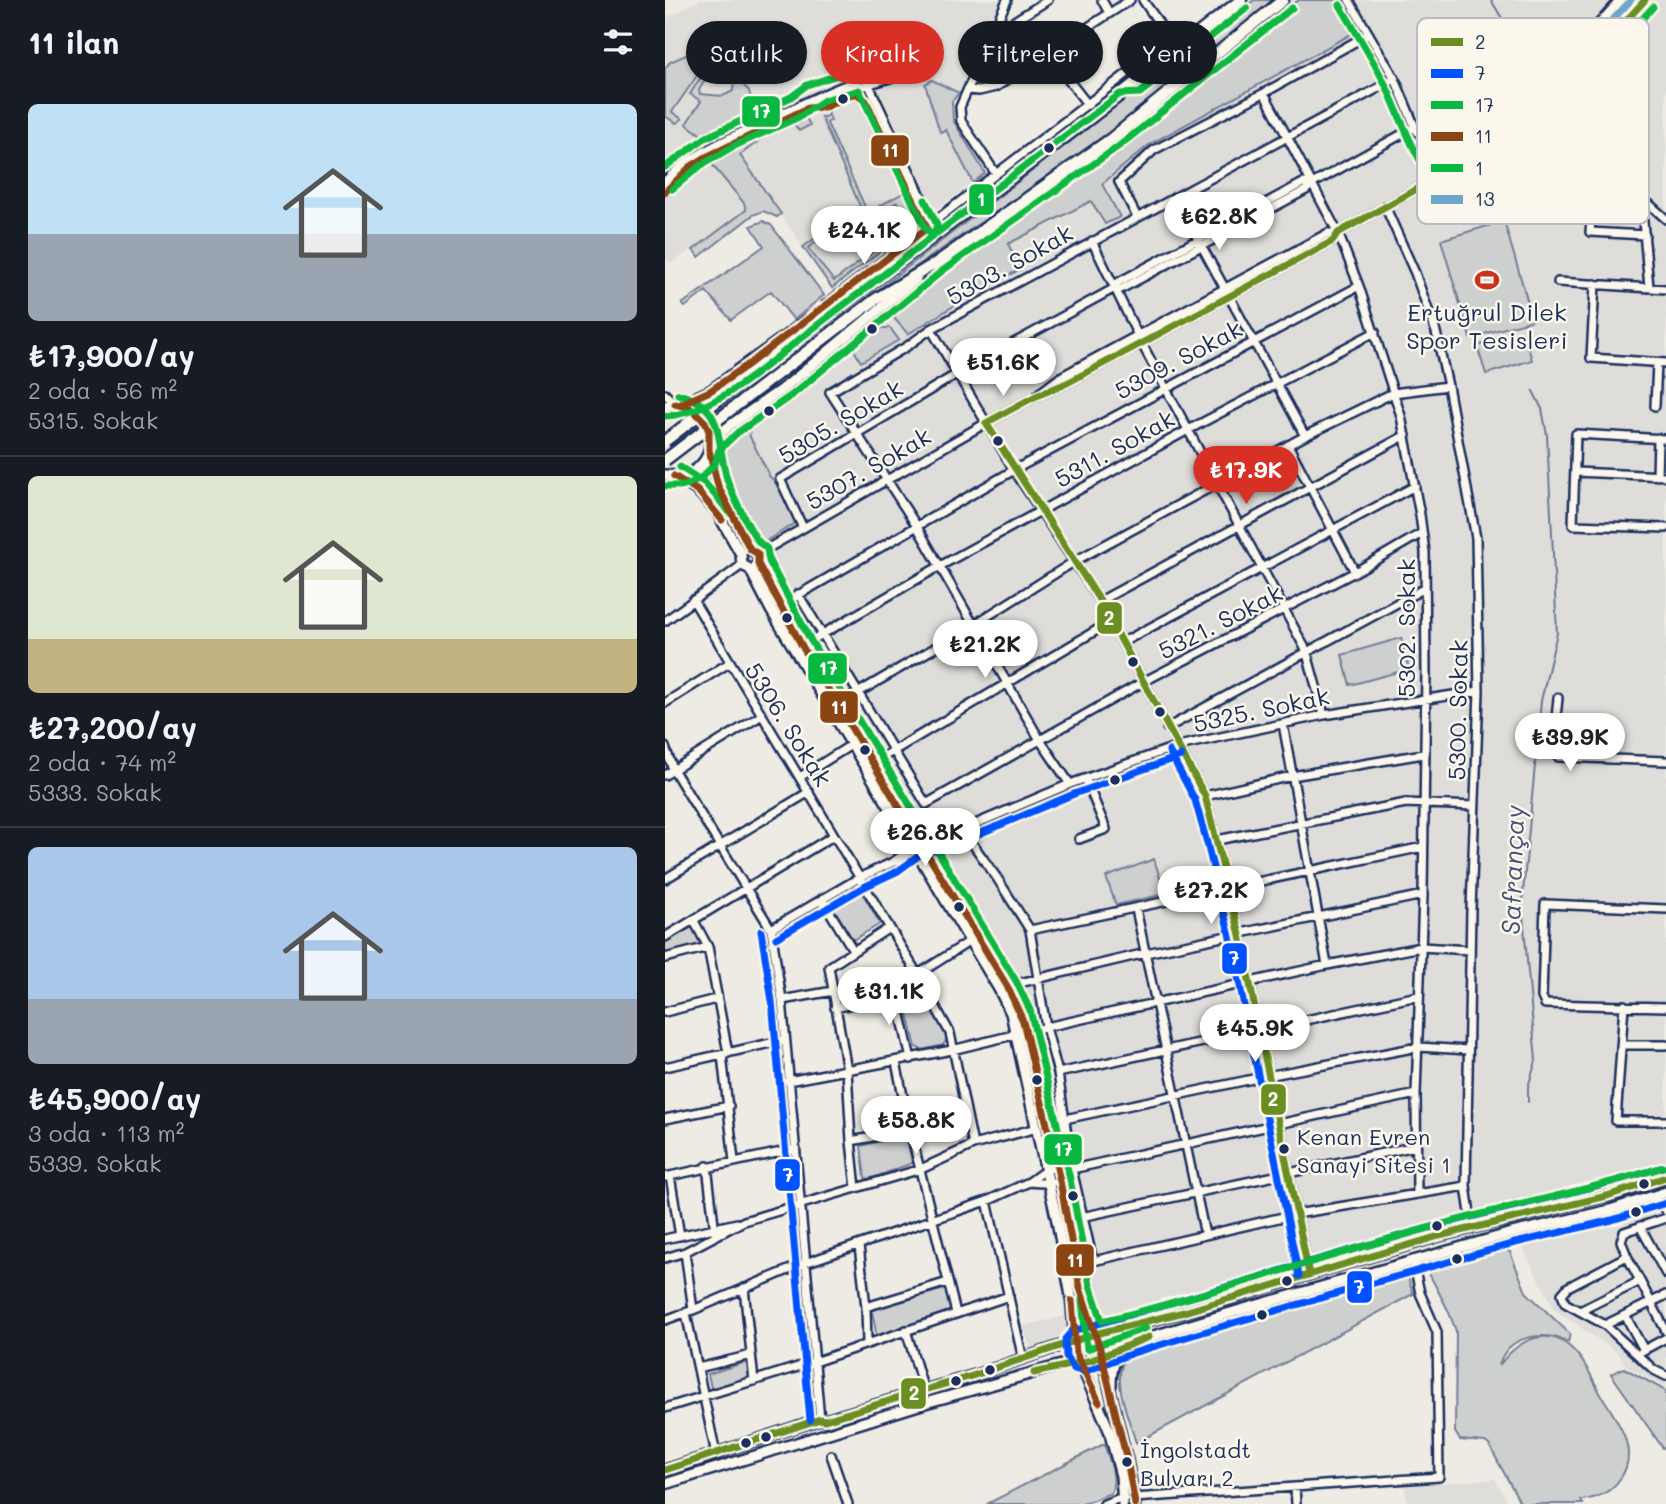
<!DOCTYPE html>
<html lang="tr">
<meta charset="utf-8">
<style>
:root{--surface:#171b24;--page:#20242c;--text:#f1f3f6;--muted:#9ea1a6;--line:#363941;--accent:#d93025}
body{margin:0;font-family:Mali,sans-serif;background:var(--page);color:var(--text);height:100vh;display:flex;flex-direction:column;font-size:26px;white-space:nowrap}
*{box-sizing:border-box;margin:0}
p{font-size:23px;color:var(--muted)}
.icon{flex:none;width:38px;height:38px;fill:none;stroke:currentColor;stroke-width:2;stroke-linecap:round;stroke-linejoin:round}
.map{position:relative;flex:1;overflow:hidden}
.drawer{display:flex;flex-direction:column;background:var(--surface);width:665px}
.drawer>*{flex:none}
.banner{position:absolute;left:21px;top:21px;width:665px;height:63px;display:flex;gap:14px}
.price{position:absolute;translate:-50% -60px;padding:0 16px;border-radius:24px;background:#fff;color:#222;font-size:23px;line-height:46px;filter:drop-shadow(0 2px 4px #0008)}
.price::after{content:'';position:absolute;left:50%;top:42px;width:21px;height:16px;margin-left:-10px;background:inherit;clip-path:polygon(0 0,100% 0,50% 100%)}
.price.selected{background:var(--accent);color:#fff}
ul{padding:0;list-style:none}
li{display:grid;align-content:center;gap:14px;height:371px;padding:0 28px}
li+li{border-top:2px solid var(--line)}
li span{display:grid;place-items:center;height:217px;border-radius:10px;color:#555}
li>.icon{margin-inline-start:auto}
span .icon{width:126px;height:126px;fill:#fffc;stroke-width:1}
li b{font-size:30px}
h2{display:flex;justify-content:space-between;align-items:center;height:84px;padding:0 28px;font-size:30px}
.chip{padding:0 24px;border-radius:32px;background:var(--surface);box-shadow:0 2px 5px #0004;font-size:24px;line-height:63px}
.chip.selected{background:var(--accent);color:#fff}
main{display:flex;flex:1;min-height:0}
.map>svg:first-child{display:block}
.built{fill:#deddda}
.green{fill:#cecfcf;stroke:#747f96;stroke-width:2}
.lines{fill:none;stroke-linecap:round;stroke-linejoin:round}
.stream{stroke:#6d7892;stroke-width:2}
.minor-casing{stroke:#1b2f5e;stroke-width:12}
.major-casing{stroke:#1b2f5e;stroke-width:14}
.highway-casing{stroke:#1b2f5e;stroke-width:15}
.minor{stroke:#fbf7ec;stroke-width:7}
.major{stroke:#fbf7ec;stroke-width:9}
.highway{stroke:#fbf7ec;stroke-width:10}
.highway-bridge-casing{stroke:#1b2f5e;stroke-width:15;stroke-linecap:butt}
.highway-bridge{stroke:#fbf7ec;stroke-width:10}
.bus-1-casing{stroke:#fbf7ec;stroke-width:12}
.bus-2-casing{stroke:#fbf7ec;stroke-width:12}
.bus-3-casing{stroke:#fbf7ec;stroke-width:12}
.bus-4-casing{stroke:#fbf7ec;stroke-width:12}
.bus-5-casing{stroke:#fbf7ec;stroke-width:12}
.bus-6-casing{stroke:#fbf7ec;stroke-width:12}
.bus-1{stroke:#6b8e23;stroke-width:7}
.bus-2{stroke:#0051ff;stroke-width:7}
.bus-3{stroke:#08b840;stroke-width:7}
.bus-4{stroke:#8b4513;stroke-width:7}
.bus-5{stroke:#08b840;stroke-width:7}
.bus-6{stroke:#6ca6c8;stroke-width:7}
.bus-dot{fill:#1b2f5e;stroke:#fbf7ec;stroke-width:2.5}
.labels{text-anchor:middle;dominant-baseline:central;stroke-width:5;stroke-linejoin:round;paint-order:stroke}
.bus-label{font-size:22px;fill:#1b2f5e;stroke:#fbf7ec;text-anchor:start}
.street-label{font-size:24px;fill:#1b2f5e;stroke:#fbf7ec}
.poi-label{font-size:24px;fill:#1b2f5e;stroke:#fbf7ec}
.water-label{font-size:26px;font-style:italic;fill:#445378;stroke:#fbf7ec}
.key{fill:#fbf7ec;stroke:#b8bbc1;stroke-width:2}
.key-label{font-size:19px;fill:#1b2f5e}
.line-badge{stroke:#fbf7ec;stroke-width:2.5}
.badge-label{font-size:19px;text-anchor:middle;font-weight:bold;fill:#fff}
</style>
<main>
<section class="drawer">
<h2>11 ilan<svg class="icon" aria-label="filters" viewBox="0 0 24 24"><path d="M4 7h16M4 17h16"/><circle cx="9" cy="7" r="2"/><circle cx="15" cy="17" r="2"/></svg></h2>
<ul>
<li><span style="background:linear-gradient(#bfe0f5 60%,#9aa5b1 0)"><svg class="icon" aria-label="home" viewBox="0 0 24 24"><path d="M3 11l9-7 9 7M6 9v11h12V9"/></svg></span><div><b>₺17,900/ay</b><p>2 oda · 56 m²</p><p>5315. Sokak</p></div></li>
<li><span style="background:linear-gradient(#dfe7d0 75%,#c2b280 0)"><svg class="icon" aria-label="home" viewBox="0 0 24 24"><path d="M3 11l9-7 9 7M6 9v11h12V9"/></svg></span><div><b>₺27,200/ay</b><p>2 oda · 74 m²</p><p>5333. Sokak</p></div></li>
<li><span style="background:linear-gradient(#a9c7e8 70%,#9aa5b1 0)"><svg class="icon" aria-label="home" viewBox="0 0 24 24"><path d="M3 11l9-7 9 7M6 9v11h12V9"/></svg></span><div><b>₺45,900/ay</b><p>3 oda · 113 m²</p><p>5339. Sokak</p></div></li>
</ul>
</section>
<div class="map">
<svg width="1001" height="1504" viewBox="0 0 1001 1504">
<rect width="100%" height="100%" fill="#eeebe4"/>
<filter id="ink" filterUnits="userSpaceOnUse"><feTurbulence type="fractalNoise" baseFrequency=".0143" numOctaves="2"/><feDisplacementMap in="SourceGraphic" scale="14" xChannelSelector="R" yChannelSelector="G"/><feConvolveMatrix kernelMatrix="1 2 1 2 8 2 1 2 1" color-interpolation-filters="sRGB"/></filter>
<g filter="url(#ink)">
<path class="built" d="M34 0H336L333 11 295 91 287 102 288 120 320 173 167 288 70 149 44 161 79 203 81 210 7 263 0 259V19Z
M626 0H1001V1170L931 1191 930 1188 856 1207 436 1328 360 999 154 660 59 482 58 453 61 442 82 422 351 217 588 33Z
M1001 1200V1388L961 1366 953 1353 890 1310 854 1241 932 1225Z
M406 1315 403 1338 365 1348 358 1326Z
M830 1479 844 1504H742L740 1486Z"/>
<path class="green" d="M589 0H610L444 134 242 273 55 416 53 413Z
M634 0H677L694 30 485 144 437 184 455 217 440 224 426 201 343 244 356 269 313 291 243 334 228 317 196 337 317 243 315 239 446 147 610 15Z
M45 44V57L7 112 17 119 11 123 0 116V68L5 62Z
M46 61 50 64 34 90 35 94 58 96 68 91 69 80 60 73 63 68 84 91 91 118 40 144 35 134 21 124 36 101 25 94Z
M267 80 294 93 287 101 288 120 320 173 308 183 281 130 275 132 260 84Z
M163 114 166 120 162 123 200 207 143 248 169 281 247 223 232 202 218 211 214 206 238 193 253 223 167 288 138 247 195 206 156 117H161Z
M140 116 145 125 134 131 129 124 95 140 75 155 116 214 112 217 98 211 88 215 34 257 28 250 81 210 79 203 44 161Z
M98 221 106 225 159 295 129 320 106 291 66 320 41 291 20 307 17 304 99 246 86 226Z
M839 221 868 320 805 338 776 240Z
M217 328H225L234 340 196 362 189 350 192 345Z
M859 332 867 360 821 374 812 346Z
M83 419 85 437 105 477 109 480 132 522 96 544C80 515 43 472 63 438 68 430 76 425 83 419Z
M736 638 744 669 685 685 677 655Z
M489 859 500 894 451 905 441 877Z
M189 888 196 890 215 924 188 940 166 904Z
M29 926 39 944 37 945 0 953V941Z
M248 984 254 985C266 1003 277 1018 282 1039L278 1045 257 1050 251 1047 243 1014 235 995Z
M240 1135 243 1138 247 1163 205 1179 200 1178 196 1146Z
M834 1246 845 1252 861 1292 905 1334 903 1342C879 1330 841 1335 834 1366 852 1340 884 1323 910 1352 921 1363 928 1380 935 1393 944 1408 956 1424 961 1441 970 1472 946 1498 916 1500L918 1504H856L824 1445 820 1442 795 1440 790 1432 791 1331 783 1310 760 1266Z
M741 1270 748 1294 471 1443C464 1418 443 1375 464 1353Z
M283 1288 290 1311 212 1338 207 1310Z
M78 1363 83 1364 86 1378 51 1390 46 1388 43 1374Z
M959 1368 1001 1391V1447L998 1448 946 1374Z
M439 1444C444 1459 453 1478 446 1493L418 1504H322Z"/>
<g class="lines">
<path class="stream" d="M826 0 841 25 873 93
M863 1102V1087L871 1061 857 904 876 701 892 633 882 435 877 409 868 391"/>
<g class="minor-casing">
<path id="minor" d="M437 0 444 13
M684 0 730 79 750 127 777 175
M346 23 383 0
M383 54 423 105
M890 72 955 0
M202 81 269 223
M192 84 262 228
M303 90 314 91 331 87 465 0
M599 93 673 233 694 286 736 416 755 515 760 552 761 672 758 895 751 1094 752 1194
M884 105 900 129 1001 219
M946 170 936 186 956 199 978 221 984 287
M331 174 296 121 295 107 342 0
M0 181C27 153 62 140 96 123 145 100 194 76 246 63L245 72 185 90 41 157 25 167 0 192
M936 186 928 200 925 232 980 235
M510 197 640 436
M720 206 750 273 771 332 783 386 811 538 814 691 806 909 801 1186 807 1227
M472 217 454 182 489 150 599 93 704 34
M427 241 477 344 641 650 659 715
M893 282 1001 289
M930 284 926 358 1001 363
M448 289H456L641 190 647 184 750 127
M160 305 498 46C505 32 485 12 478 0
M266 329 349 470 435 601 540 796 575 935 644 1274
M0 394 10 404
M369 397 397 376 663 233H673L793 166 856 116 884 105 980 0
M990 406 992 363
M1001 439 911 434 908 525 1001 528
M623 445 690 572
M910 472 1001 476
M992 476 993 438
M138 528 115 479 292 374 448 289 452 283 638 183 647 184
M93 554 321 423 369 397 402 383 668 241 673 233
M133 594 261 804 478 682 690 572 757 533
M28 600 253 975 285 1033 308 1145
M435 601 741 435
M116 605 349 470 694 286
M0 621 77 565
M458 642 750 486
M137 646 275 566 523 430 710 332
M893 698 888 748 893 757 1001 761
M0 703 64 663
M172 705 307 626 410 561 640 436 728 393 783 386
M618 724 662 965
M502 728 760 588
M0 747 8 769 106 929 117 1000 155 1419
M208 763 447 621
M0 775 97 715
M135 777 186 745
M405 784 375 740 251 525 165 392 241 347 266 329 730 79
M540 796 627 776 758 754
M297 829 332 878 365 930 381 1027 393 1073 407 1169 428 1261
M414 839 441 829 421 780
M552 840 741 803 809 806
M228 862 255 842 275 839 405 784 513 746 659 715 814 691
M0 879 144 792
M157 899 188 950
M471 909 540 1235
M1001 909 880 904 877 997 880 1004 1001 1007
M29 921 43 947 63 1053
M106 929 194 878 228 862 253 856 274 840
M365 930 758 847
M0 937 168 836
M0 958 43 947
M342 986 481 953 758 895
M230 989 246 1059
M117 1000 168 991
M959 1005 951 1121H1001
M170 1008 209 999 230 989 305 941
M0 1012 51 999
M956 1045H1001
M57 1055 69 1161
M231 1062 245 1130 291 1313
M0 1067 119 1040
M393 1073 753 996
M123 1081 287 1050 381 1027 662 965 756 947 805 950
M0 1119 64 1106
M381 1123 602 1076 753 1047 803 1050
M186 1141 245 1130
M42 1166 50 1232
M5 1176 15 1236
M0 1177 130 1149
M364 1182C386 1184 391 1185 407 1169
M191 1188 186 1141 182 1070 164 967 224 928
M988 1197 1001 1211
M322 1201 358 1359
M1001 1218 959 1232 956 1241 962 1256 903 1287 897 1294 900 1303 940 1325 989 1370 1001 1376
M402 1220 751 1146
M975 1226 1001 1274
M0 1239 72 1223
M194 1246 201 1307 202 1343
M20 1252 28 1310
M962 1256 1001 1331
M0 1258 20 1252 79 1221 256 1169 308 1145 372 1128
M411 1265 631 1214 801 1186
M79 1288 89 1381
M201 1307 283 1282
M915 1311 975 1281
M21 1313 51 1454
M960 1315 979 1350
M0 1320 28 1310 140 1263 322 1201 364 1182 382 1169 391 1167 407 1169 751 1094
M940 1325 1001 1295
M241 1330 259 1391
M977 1351 1001 1338
M33 1368 86 1355
M0 1408 149 1362 344 1296
M166 1455 183 1504
M630 1487 631 1504
M469 1498 774 1477 772 1332 755 1293 748 1260
M439 1504 458 1497"/>
</g>
<g class="major-casing">
<path id="major" d="M14 405 45 391 145 318 200 283
M0 406C58 394 62 485 0 475
M45 444 65 425 120 387 251 279
M44 450 53 486 60 505 85 549 93 554V564L137 646 342 986 358 1021 395 1181 415 1288 435 1349 462 1460 470 1504
M9 476 33 491 52 512 76 554 77 565 85 569 106 610 334 989 346 1013 392 1221 406 1296 411 1353 444 1430 456 1476 458 1504
M446 1385C446 1370 449 1358 460 1348
M0 1470 155 1419 160 1420 310 1375 430 1334 519 1312 774 1236 942 1196 1001 1177
M0 1484 260 1403 400 1364 427 1360 465 1343 572 1311 843 1234 945 1210 1001 1192"/>
</g>
<g class="highway-casing">
<path id="highway" d="M135 337 424 119 576 0
M144 350 211 299 271 263 447 138 618 0"/>
</g>
<use href="#minor" class="minor"/>
<use href="#major" class="major"/>
<use href="#highway" class="highway"/>
<g class="highway-bridge-casing">
<path id="highway-bridge" d="M0 441 135 337
M0 460 144 350"/>
</g>
<use href="#highway-bridge" class="highway-bridge"/>
<g class="bus-1-casing">
<path id="bus-1" d="M321 423 435 601 540 796 575 935 644 1274
M321 423 369 397 402 383 668 241 673 233 793 166 856 116 884 105 980 0
M369 1373 427 1360 484 1337
M0 1470 155 1419 160 1420 310 1375 430 1334 519 1312 774 1236 942 1196 1001 1177"/>
</g>
<g class="bus-2-casing">
<path id="bus-2" d="M504 751 530 800 542 843 565 937 634 1276
M96 931 107 1001 145 1420
M111 938 199 887 233 871 259 852 278 849 409 794 516 756
M998 1167C923 1191 847 1206 771 1226 649 1259 529 1298 407 1331L400 1339 401 1356 409 1369 419 1372 468 1353 575 1321 846 1244 947 1220 1001 1203"/>
</g>
<g class="bus-3-casing">
<path id="bus-3" d="M0 167 40 138 126 97 142 85 197 67
M13 394C62 406 50 440 62 479 65 490 87 535 94 542 96 545 100 546 102 549L104 561 146 641 351 981 365 1010 405 1179 425 1285 437 1321C549 1294 659 1256 771 1226 846 1205 923 1191 998 1167
M15 467 40 483 65 513
M417 1300 422 1349 481 1328"/>
</g>
<g class="bus-4-casing">
<path id="bus-4" d="M0 192 25 167 41 157 143 108 160 107 191 93 201 101 262 228 84 364 45 391 14 405
M10 404 26 408 40 422 44 431V450L53 486 85 549 93 554V564L137 646 342 986 358 1021 395 1181 415 1288 435 1349 462 1460 470 1504
M9 476 33 491 57 520
M407 1301 411 1353 434 1402"/>
</g>
<g class="bus-5-casing">
<path id="bus-5" d="M675 5C690 31 706 56 719 82 730 102 757 181 777 185L799 175 861 125 891 113 988 7
M7 189 35 166 67 147 136 116 159 100 194 90 260 228 265 233H272L455 94 475 93 582 8
M1 416C53 413 109 358 150 327 189 297 229 267 268 236L272 225 260 200
M0 486H20L37 477 50 464 54 450 72 433 127 395 277 271 454 146 627 8"/>
</g>
<g class="bus-6-casing">
<path id="bus-6" d="M824 128 850 107 878 96 966 0"/>
</g>
<use href="#bus-1" class="bus-1"/>
<use href="#bus-2" class="bus-2"/>
<use href="#bus-3" class="bus-3"/>
<use href="#bus-4" class="bus-4"/>
<use href="#bus-5" class="bus-5"/>
<use href="#bus-6" class="bus-6"/>
</g>
</g>
<defs>
<g id="stadium-bare" transform="scale(1.89)"><path d="M0-5a6.5 5 0 1 0 0 10a6.5 5 0 1 0 0-10ZM-3.5-1.8h7v3.6h-7Z" fill="#c8321e" stroke="#fbf7ec" stroke-width="2.5" paint-order="stroke"/></g>
</defs>
<g fill-rule="evenodd">
<use href="#stadium-bare" x="822" y="280"/>
</g>
<g class="bus-dot">
<circle cx="178" cy="99" r="6"/>
<circle cx="384" cy="148" r="6"/>
<circle cx="207" cy="329" r="6"/>
<circle cx="104" cy="411" r="6"/>
<circle cx="333" cy="441" r="6"/>
<circle cx="122" cy="618" r="6"/>
<circle cx="468" cy="662" r="6"/>
<circle cx="495" cy="712" r="6"/>
<circle cx="200" cy="750" r="6"/>
<circle cx="450" cy="780" r="6"/>
<circle cx="294" cy="907" r="6"/>
<circle cx="372" cy="1080" r="6"/>
<circle cx="619" cy="1149" r="6"/>
<circle cx="979" cy="1184" r="6"/>
<circle cx="408" cy="1196" r="6"/>
<circle cx="971" cy="1212" r="6"/>
<circle cx="772" cy="1226" r="6"/>
<circle cx="792" cy="1259" r="6"/>
<circle cx="622" cy="1281" r="6"/>
<circle cx="597" cy="1315" r="6"/>
<circle cx="325" cy="1370" r="6"/>
<circle cx="291" cy="1381" r="6"/>
<circle cx="101" cy="1437" r="6"/>
<circle cx="81" cy="1443" r="6"/>
<circle cx="462" cy="1462" r="6"/>
</g>
<g class="labels">
<g class="bus-label">
<text x="632" y="1136">Kenan Evren<tspan x="632" dy="28">Sanayi Sitesi 1</tspan></text>
<text x="475" y="1449">İngolstadt<tspan x="475" dy="28">Bulvarı 2</tspan></text>
</g>
<g class="street-label">
<text transform="translate(344 264) rotate(-29)">5303. Sokak</text>
<text transform="translate(513 359) rotate(-28)">5309. Sokak</text>
<text transform="translate(175 421) rotate(-31)">5305. Sokak</text>
<text transform="translate(449 448) rotate(-29)">5311. Sokak</text>
<text transform="translate(203 468) rotate(-30)">5307. Sokak</text>
<text transform="translate(555 621) rotate(-27)">5321. Sokak</text>
<text transform="translate(740 628) rotate(-90)">5302. Sokak</text>
<text transform="translate(596 709) rotate(-12)">5325. Sokak</text>
<text transform="translate(792 710) rotate(-89)">5300. Sokak</text>
<text transform="translate(124 724) rotate(58)">5306. Sokak</text>
</g>
<g class="poi-label">
<text x="822" y="311">Ertuğrul Dilek<tspan x="822" dy="28">Spor Tesisleri</tspan></text>
</g>
<g class="water-label">
<text transform="translate(847 870) rotate(-88)">Safrançay</text>
</g>
</g>
<rect x="752" y="18" width="232" height="206" rx="10" class="key"/>
<rect x="766" y="38" width="32" height="8" fill="#6b8e23"/>
<rect x="766" y="69" width="32" height="9" fill="#0051ff"/>
<rect x="766" y="101" width="32" height="8" fill="#08b840"/>
<rect x="766" y="132" width="32" height="9" fill="#8b4513"/>
<rect x="766" y="164" width="32" height="8" fill="#08b840"/>
<rect x="766" y="195" width="32" height="9" fill="#6ca6c8"/>
<g class="key-label">
<text x="810" y="49">2</text>
<text x="810" y="80">7</text>
<text x="810" y="112">17</text>
<text x="810" y="143">11</text>
<text x="810" y="175">1</text>
<text x="810" y="206">13</text>
</g>
<g class="line-badge">
<rect x="76" y="95" width="40" height="33" rx="7" fill="#08b840"/>
<rect x="205" y="134" width="40" height="33" rx="7" fill="#8b4513"/>
<rect x="303" y="183" width="27" height="33" rx="7" fill="#08b840"/>
<rect x="431" y="601" width="27" height="34" rx="7" fill="#6b8e23"/>
<rect x="142" y="652" width="41" height="33" rx="7" fill="#08b840"/>
<rect x="154" y="690" width="40" height="34" rx="7" fill="#8b4513"/>
<rect x="556" y="942" width="27" height="33" rx="7" fill="#0051ff"/>
<rect x="595" y="1083" width="27" height="33" rx="7" fill="#6b8e23"/>
<rect x="378" y="1133" width="40" height="33" rx="7" fill="#08b840"/>
<rect x="109" y="1158" width="27" height="34" rx="7" fill="#0051ff"/>
<rect x="390" y="1243" width="40" height="34" rx="7" fill="#8b4513"/>
<rect x="681" y="1270" width="27" height="34" rx="7" fill="#0051ff"/>
<rect x="235" y="1377" width="27" height="33" rx="7" fill="#6b8e23"/>
</g>
<g class="badge-label">
<text x="96" y="118">17</text>
<text x="225" y="157">11</text>
<text x="316" y="206">1</text>
<text x="444" y="625">2</text>
<text x="163" y="675">17</text>
<text x="174" y="714">11</text>
<text x="569" y="965">7</text>
<text x="608" y="1106">2</text>
<text x="398" y="1156">17</text>
<text x="123" y="1182">7</text>
<text x="410" y="1267">11</text>
<text x="694" y="1294">7</text>
<text x="249" y="1400">2</text>
</g>
</svg>
<b class="price" style="left:554px;top:252px">₺62.8K</b>
<b class="price" style="left:199px;top:266px">₺24.1K</b>
<b class="price" style="left:338px;top:398px">₺51.6K</b>
<b class="price selected" style="left:581px;top:506px">₺17.9K</b>
<b class="price" style="left:320px;top:680px">₺21.2K</b>
<b class="price" style="left:905px;top:773px">₺39.9K</b>
<b class="price" style="left:260px;top:868px">₺26.8K</b>
<b class="price" style="left:546px;top:926px">₺27.2K</b>
<b class="price" style="left:224px;top:1027px">₺31.1K</b>
<b class="price" style="left:590px;top:1064px">₺45.9K</b>
<b class="price" style="left:251px;top:1156px">₺58.8K</b>
<div class="banner">
<a class="chip">Satılık</a>
<a class="chip selected">Kiralık</a>
<a class="chip">Filtreler</a>
<a class="chip">Yeni</a>
</div>
</div>
</main>
